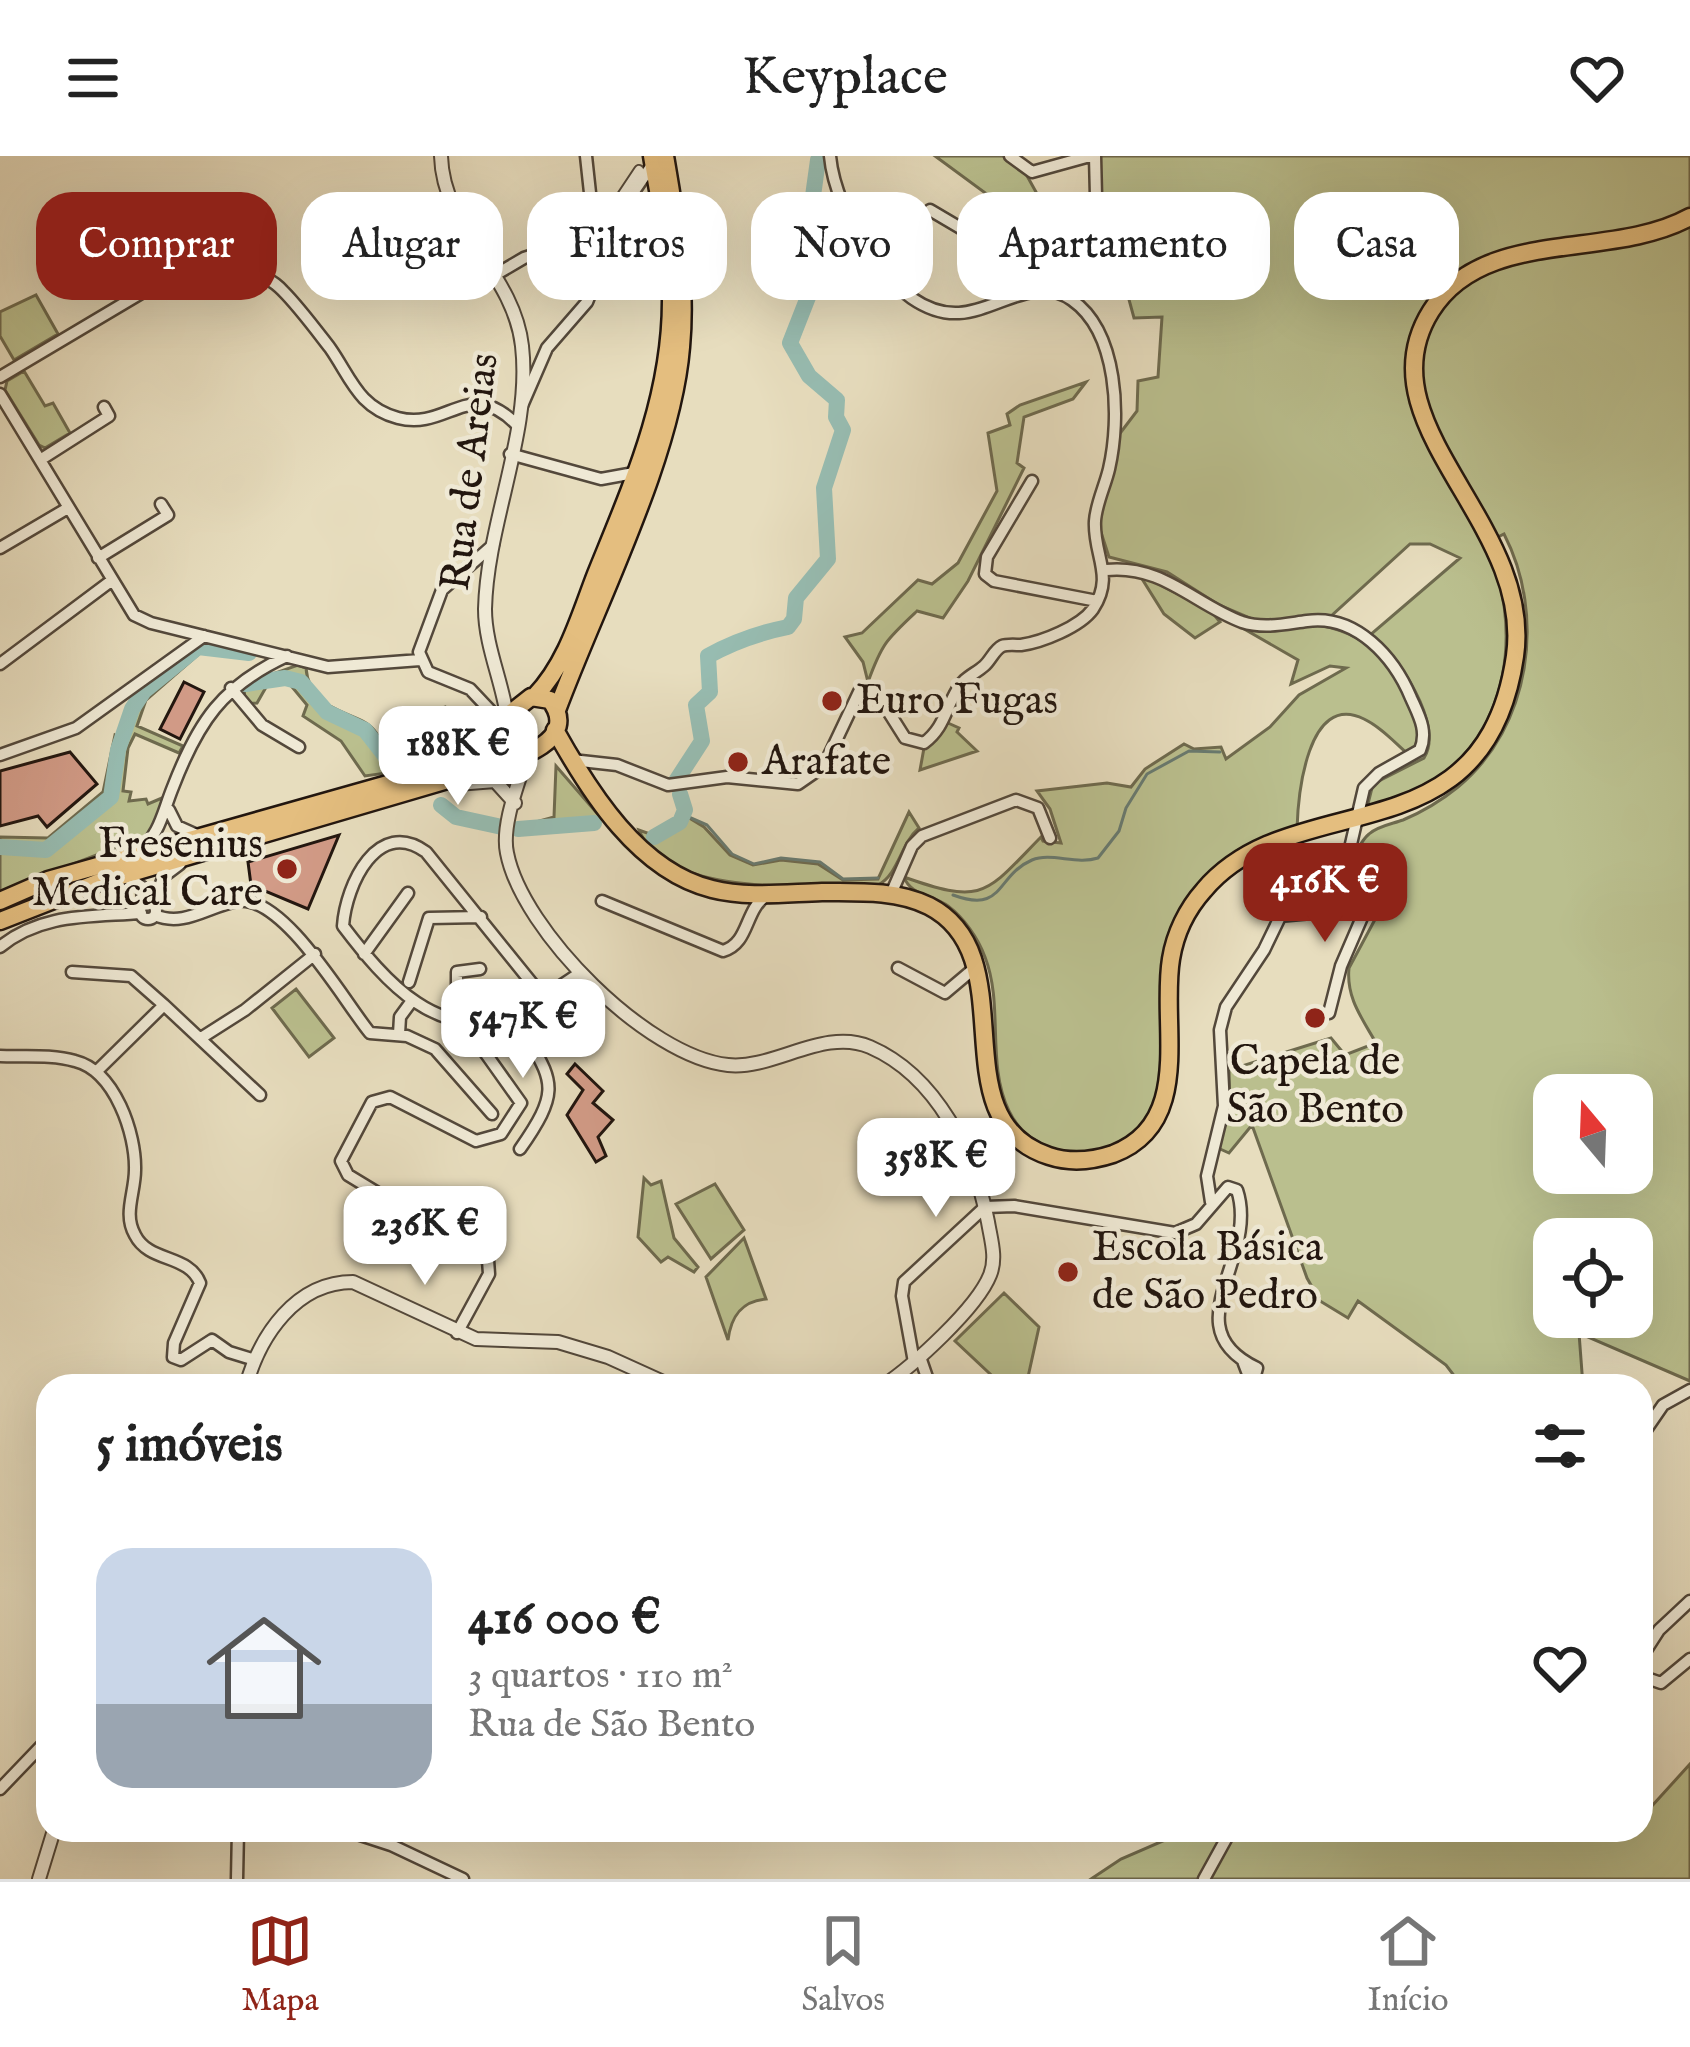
<!DOCTYPE html>
<html lang="pt">
<meta charset="utf-8">
<style>
:root{--surface:#fff;--page:#f6f6f6;--text:#222;--muted:#767676;--line:#e0e0e0;--accent:#8f2418}
body{margin:0;font-family:"IM FELL English",serif;background:var(--page);color:var(--text);height:100vh;display:flex;flex-direction:column;font-size:45px;white-space:nowrap}
*{box-sizing:border-box;margin:0}
p{font-size:39px;color:var(--muted)}
.icon{flex:none;width:66px;height:66px;fill:none;stroke:currentColor;stroke-width:2;stroke-linecap:round;stroke-linejoin:round}
.map{position:relative;flex:1;overflow:hidden}
.side{position:absolute;left:36px;top:1218px;width:1617px;height:468px;display:flex;flex-direction:column;background:var(--surface);border-radius:36px;box-shadow:0 12px 48px #0002}
.side>*{flex:none}
.top-card{position:absolute;left:36px;top:36px;width:1620px;height:108px;display:flex;gap:24px}
.needle{width:78px;rotate:341deg}
.tools{position:absolute;left:1533px;top:918px;display:grid;gap:24px}
.tools a{display:grid;place-items:center;width:120px;height:120px;border-radius:24px;background:var(--surface);box-shadow:0 12px 48px #0002;font-size:60px}
.price{position:absolute;translate:-50% -102px;padding:0 27px;border-radius:24px;background:#fff;color:#222;font-size:39px;line-height:78px;filter:drop-shadow(0 3px 6px #0008)}
.price::after{content:'';position:absolute;left:50%;top:72px;width:36px;height:27px;margin-left:-18px;background:inherit;clip-path:polygon(0 0,100% 0,50% 100%)}
.price.active{background:var(--accent);color:#fff}
ul{padding:0;list-style:none}
li{display:flex;align-items:center;gap:36px;height:300px;padding:0 60px}
li+li{border-top:3px solid var(--line)}
li span{display:grid;place-items:center;flex:none;width:336px;height:240px;border-radius:36px;color:#555}
li>.icon{margin-inline-start:auto}
span .icon{width:144px;height:144px;fill:#fffc;stroke-width:1}
li b{font-size:51px}
h2{display:flex;justify-content:space-between;align-items:center;height:144px;padding:0 60px;font-size:51px}
.pill{padding:0 42px;border-radius:36px;background:var(--surface);box-shadow:0 12px 48px #0002;font-size:42px;line-height:108px}
.pill.active{background:var(--accent);color:#fff}
header{display:flex;justify-content:space-between;align-items:center;height:156px;padding:0 60px;background:var(--surface);font-size:54px;font-weight:600}
.tab-bar{display:flex;justify-content:space-around;align-items:center;height:168px;border-top:3px solid var(--line);background:var(--surface);font-size:33px;color:var(--muted)}
.tab-bar a{display:grid;justify-items:center;gap:6px}
.tab-bar .active{color:var(--accent)}
.map>svg:first-child{display:block}
.green{fill:#babf8e;stroke:#6e6a4e;stroke-width:3;fill-rule:evenodd}
.lines{fill:none;stroke-linecap:round;stroke-linejoin:round}
.stream{stroke:#687a70;stroke-width:3}
.river{stroke:#97bcb1;stroke-width:16}
.building{fill:#d29b87;stroke:#22160f;stroke-width:3}
.pedestrian-casing{stroke:#53483b;stroke-width:12}
.minor-casing{stroke:#53483b;stroke-width:15}
.tertiary-casing{stroke:#53483b;stroke-width:16}
.primary-casing{stroke:#22160f;stroke-width:21}
.pedestrian{stroke:#efe9d5;stroke-width:8}
.minor{stroke:#efe9d5;stroke-width:10}
.tertiary{stroke:#efe9d5;stroke-width:12}
.primary{stroke:#e4be7f;stroke-width:16}
.poi-dot{fill:#8f2418;stroke:#efe9d5;stroke-width:4.5}
.labels{text-anchor:middle;dominant-baseline:central;stroke-width:9;stroke-linejoin:round;paint-order:stroke}
.street-label{font-size:42px;fill:#22160f;stroke:#efe9d5}
.poi-label{font-size:42px;fill:#22160f;stroke:#efe9d5;text-anchor:start}
</style>
<header><svg class="icon" aria-label="menu" viewBox="0 0 24 24"><path d="M4 6h16M4 12h16M4 18h16"/></svg>Keyplace<svg class="icon" aria-label="heart" viewBox="0 0 24 24"><path d="M12 20l-8-8c-3-5 5-10 8-4 3-6 11-1 8 4z"/></svg></header>
<div class="map">
<svg width="1690" height="1723" viewBox="0 0 1690 1723">
<rect width="100%" height="100%" fill="#e7ddbe"/>
<filter id="stains"><feTurbulence type="fractalNoise" baseFrequency=".00167" numOctaves="4"/><feColorMatrix values="0 0 0 0 .2 0 0 0 0 .09 0 0 0 0 .02 0 0 0 .5 -.17"/></filter>
<radialGradient id="worn" r=".72"><stop offset=".6" stop-color="#630" stop-opacity="0"/><stop offset="1" stop-color="#630" stop-opacity=".3"/></radialGradient>
<path class="green" d="M935 0H1005L1026 18 1056 72 1064 103 1018 61Z
M1100 0H1690V1225L1579 1177 1583 1230H1462L1446 1209 1358 1145 1348 1162 1320 1145 1307 1122 1252 969 1229 997 1218 992 1230 953 1229 914 1331 882 1345 899 1376 887C1362 862 1346 842 1349 812L1387 741 1380 737 1296 755 1290 751C1305 727 1327 724 1347 707 1357 700 1359 686 1369 678 1378 670 1392 668 1403 664 1422 656 1442 644 1458 631 1531 571 1546 459 1504 378L1486 387C1523 469 1512 578 1428 628 1409 639 1386 645 1367 652L1373 628 1424 602C1445 570 1398 498 1370 479L1460 402 1430 388H1410L1331 460 1259 466 1219 449 1167 416 1109 401 1098 367 1118 280 1137 255 1138 225 1158 221 1162 161 1134 162 1128 140 1181 118C1156 98 1130 94 1099 98ZM1554 939H1632V1017H1554ZM1554 1083H1632V1161H1554Z
M36 139 58 178 14 204 0 180V156Z
M24 215 45 250 53 247 70 277 45 292 39 289 5 234 7 225Z
M1086 226 1073 243 1024 261 1017 307 1024 312 968 425 943 462 917 455C887 483 882 487 868 526L863 506 845 481 862 477 918 424 932 428 958 407 997 335 988 277 1010 269 1007 258 1020 249Z
M1139 418 1211 455 1220 466 1195 482 1164 458Z
M1225 462C1318 468 1373 457 1413 556 1419 572 1424 586 1409 599 1395 587 1381 571 1364 563 1307 535 1298 640 1297 673 1217 698 1209 711 1179 786 1172 802 1162 820 1161 838 1160 878 1169 927 1146 964 1115 1013 1033 1006 1009 955 986 907 1004 850 985 801 978 782 964 762 948 750 933 739 910 739 904 721 985 750 986 737 1041 681L1043 685 1061 687 1050 653 1037 635 1107 627 1131 631 1145 613 1184 588 1194 593 1221 591 1226 603 1270 571 1299 539 1346 512 1330 510 1291 528 1298 504Z
M206 492 251 500 200 497 146 544 137 570 183 590 179 597 135 578 128 592 123 635 131 636 129 645 146 643 148 648 162 642 159 664 146 680 0 736V693L41 699 51 695C62 688 108 650 114 641 123 627 117 610 120 595 129 552 164 509 206 492Z
M298 509 306 512C310 559 356 553 374 574 384 587 389 602 401 615L365 620 341 585 303 560 307 549 288 526H269L257 547 245 548 244 528Z
M445 551 453 578 465 594 433 606 412 561Z
M948 567 959 572 957 576 977 595 920 614 924 592Z
M115 579 121 582 110 640 51 689H0V681L48 682 103 636Z
M556 610 602 663 518 671 554 661Z
M909 656 919 672C900 688 899 718 878 729 815 729 668 744 639 674L661 682 678 673 686 660 704 671 730 699 753 709 781 704 818 708 843 724 878 723Z
M296 833 334 882 309 901 272 852Z
M644 1022 651 1029 661 1025 674 1082 698 1111 694 1116 668 1101 661 1106 638 1081Z
M715 1028 744 1074 711 1103 676 1048Z
M744 1082 766 1143C741 1145 731 1161 728 1184L706 1121Z
M1004 1137 1039 1171 1026 1230H1003L955 1185Z
M1690 1608V1723H1091L1121 1703 1188 1674H1641V1662Z"/>
<g class="lines">
<path class="stream" d="M684 659 707 669 732 698 754 708 781 702 820 706 843 723 878 722
M953 739C1005 758 995 720 1032 704 1051 696 1076 709 1098 702L1119 675 1126 652 1147 618 1189 595 1220 596"/>
<path class="river" d="M246 528 285 522 301 526 327 556 365 574 393 610
M676 625 702 585 696 549 710 536 708 500C735 485 758 477 788 471L794 463 796 442 828 403 824 332 843 274 836 261 837 244 809 220 790 187 810 136 789 69 794 53 813 40 818 4
M441 649 456 661 502 671
M518 673 594 667
M654 681 680 666 685 654 680 638
M0 691 46 694 111 641 118 594 132 553 144 535 198 491 249 497"/>
</g>
<path class="building" d="M184 526 204 536 180 583 160 573Z
M70 596 97 628 47 671 38 660 0 670V615Z
M339 679 308 753 251 729 248 706Z
M575 908 603 935 593 947 613 964 598 981 606 1000 596 1006 567 959 583 934 567 918Z"/>
<g class="lines">
<g class="pedestrian-casing">
<path id="pedestrian" d="M621 54V41L639 14"/>
</g>
<g class="minor-casing">
<path id="minor" d="M586 0 591 46 611 69
M1010 0 1032 16 1090 0
M1095 0 1096 40
M930 54 1008 100 1034 134
M209 64C219 130 254 103 283 135 299 151 316 174 330 192 351 222 358 251 398 262 448 275 469 220 517 269
M495 119 524 102 607 75 652 9
M0 221 175 117 171 108
M0 238 134 459 151 467 328 511 420 504
M521 252 547 192 587 146 604 104 607 75
M510 298 601 323 634 317
M40 304 109 260 104 251
M1032 325 987 401 985 418 994 425 1097 445
M493 389 442 434 419 496 428 516 470 533 503 568
M0 392 68 352
M98 402 168 359 161 348
M1106 414C1162 408 1194 448 1242 466 1264 473 1284 468 1307 465 1356 458 1394 501 1411 542 1419 560 1428 575 1420 594L1379 617 1364 632 1348 701 1292 736 1264 794 1226 851 1220 874 1224 950 1207 1020 1211 1046
M0 508 111 425
M231 532 262 569 299 591
M0 599 76 572 204 480
M572 604 617 609 668 629 727 621 798 628 824 610 860 534 876 536 905 582 924 587C944 572 945 554 957 534 963 522 975 518 984 510 991 504 994 494 1002 490 1007 488 1016 489 1021 489 1042 486 1080 471 1093 453 1115 420 1093 399 1095 365 1096 348 1105 330 1109 313 1121 261 1118 176 1072 144 1036 118 997 155 959 157 893 161 835 56 830 0
M169 654 177 670 197 679
M138 697C161 676 162 658 173 631 198 566 222 530 287 500
M127 721 142 731 143 749
M891 738 912 690 922 680 1016 644 1038 652 1050 682
M602 745 723 795C750 787 744 754 767 739
M140 755a8 8 0 1 1 16 0a8 8 0 1 1-16 0Z
M153 748 164 720 180 708
M155 759C184 772 210 749 238 745 284 739 345 847 370 877L407 880 435 893 492 958
M1279 760 1366 752 1341 810 1329 857
M0 791C41 757 90 761 141 757
M364 798 408 737
M898 812 945 837 977 810
M72 816 131 820 164 849
M409 826 429 762 481 761
M543 841 426 696C378 661 346 728 343 770 384 824 441 892 517 856 539 846 560 830 580 817
M515 857C549 925 567 926 520 993
M457 862V816L480 813
M399 878 400 861 411 846
M201 882 245 854 315 798
M0 900C24 901 52 898 75 905 115 915 136 978 135 1014 135 1037 123 1058 135 1079 149 1107 189 1098 200 1127L174 1187 173 1201 181 1204 212 1184 229 1196 255 1204
M96 916 164 849 260 939
M457 1177 489 1118 488 1104 348 1019 341 1005 372 946 390 941 476 985 501 978 521 947 484 895 478 867
M920 1201 930 1230
M1243 1205 1248 1218 1244 1230
M914 1206 902 1140 904 1126 985 1051 1014 1050 1175 1077 1196 1068 1228 1031 1237 1034C1260 1103 1171 1171 1257 1212L1252 1230
M1641 1281 1663 1249 1690 1234
M1641 1502 1659 1474 1690 1445
M1641 1520 1661 1527 1690 1503
M0 1633 48 1583
M345 1674 391 1689 463 1723
M237 1723 238 1674
M1204 1723 1231 1674"/>
</g>
<g class="tertiary-casing">
<path id="tertiary" d="M441 0C443 74 514 117 522 190 532 276 487 366 485 453 485 489 502 525 507 560
M527 599C519 626 501 669 507 697 522 775 648 901 728 909 774 914 824 871 870 891 937 920 975 999 988 1066 991 1084 997 1102 990 1119 977 1152 913 1210 883 1230
M457 628 495 625 515 647
M246 1230C260 1179 296 1126 353 1126L476 1183 558 1186 608 1201 672 1230
M39 1723 54 1674"/>
</g>
<g class="primary-casing">
<path id="primary" d="M535 540C567 507 580 459 596 418 632 329 671 243 671 145 671 96 660 48 652 0
M557 554C597 446 672 303 681 191 687 126 676 64 665 0
M555 574C590 637 639 715 712 733 747 742 786 737 822 736 857 736 897 734 929 750 1028 801 937 964 1049 1000 1070 1007 1092 1005 1113 998 1195 967 1160 868 1171 803 1175 778 1187 753 1204 734 1294 627 1485 707 1515 500 1534 366 1360 268 1431 155 1484 70 1610 105 1690 61
M0 745 48 724 462 607 485 595 502 575
M0 765 97 727 468 618C496 608 586 591 550 544L531 541 507 560 503 584 514 599"/>
</g>
<use href="#pedestrian" class="pedestrian"/>
<use href="#minor" class="minor"/>
<use href="#tertiary" class="tertiary"/>
<use href="#primary" class="primary"/>
</g>
<g class="poi-dot">
<circle cx="832" cy="545" r="12"/>
<circle cx="738" cy="606" r="12"/>
<circle cx="287" cy="713" r="12"/>
<circle cx="1315" cy="862" r="12"/>
<circle cx="1068" cy="1116" r="12"/>
</g>
<g class="labels">
<g class="street-label">
<text transform="translate(471 316) rotate(-83)">Rua de Areias</text>
</g>
<g class="poi-label">
<text x="856" y="545">Euro Fugas</text>
<text x="762" y="606">Arafate</text>
<text x="263" y="689" text-anchor="end">Fresenius<tspan x="263" dy="48">Medical Care</tspan></text>
<text x="1315" y="906" text-anchor="middle">Capela de<tspan x="1315" dy="48">São Bento</tspan></text>
<text x="1092" y="1092">Escola Básica<tspan x="1092" dy="48">de São Pedro</tspan></text>
</g>
</g>
<rect width="100%" height="100%" filter="url(#stains)"/>
<rect width="100%" height="100%" fill="url(#worn)"/>
</svg>
<div class="tools">
<a><svg class="needle" viewBox="-14 -14 28 28"><path d="M0-13l5 13h-10z" fill="#e53935"/><path d="M0 13l5-13h-10z" fill="#767676"/></svg></a>
<a><svg class="icon" aria-label="locate" viewBox="0 0 24 24"><circle cx="12" cy="12" r="6"/><path d="M12 2v4M12 18v4M2 12h4M18 12h4"/></svg></a>
</div>
<b class="price" style="left:458px;top:652px">188K €</b>
<b class="price active" style="left:1325px;top:789px">416K €</b>
<b class="price" style="left:523px;top:925px">547K €</b>
<b class="price" style="left:936px;top:1064px">358K €</b>
<b class="price" style="left:425px;top:1132px">236K €</b>
<div class="top-card">
<a class="pill active">Comprar</a>
<a class="pill">Alugar</a>
<a class="pill">Filtros</a>
<a class="pill">Novo</a>
<a class="pill">Apartamento</a>
<a class="pill">Casa</a>
</div>
<section class="side">
<h2>5 imóveis<svg class="icon" aria-label="filters" viewBox="0 0 24 24"><path d="M4 7h16M4 17h16"/><circle cx="9" cy="7" r="2"/><circle cx="15" cy="17" r="2"/></svg></h2>
<ul>
<li><span style="background:linear-gradient(#c9d6e8 65%,#9aa5b1 0)"><svg class="icon" aria-label="home" viewBox="0 0 24 24"><path d="M3 11l9-7 9 7M6 9v11h12V9"/></svg></span><div><b>416 000 €</b><p>3 quartos · 110 m²</p><p>Rua de São Bento</p></div><svg class="icon" aria-label="heart" viewBox="0 0 24 24"><path d="M12 20l-8-8c-3-5 5-10 8-4 3-6 11-1 8 4z"/></svg></li>
</ul>
</section>
</div>
<nav class="tab-bar">
<a class="active"><svg class="icon" aria-label="map" viewBox="0 0 24 24"><path d="M3 6l6-2 6 2 6-2v14l-6 2-6-2-6 2zM9 4v14M15 6v14"/></svg>Mapa</a>
<a><svg class="icon" aria-label="saved" viewBox="0 0 24 24"><path d="M7 4h10v16l-5-4-5 4z"/></svg>Salvos</a>
<a><svg class="icon" aria-label="home" viewBox="0 0 24 24"><path d="M3 11l9-7 9 7M6 9v11h12V9"/></svg>Início</a>
</nav>
